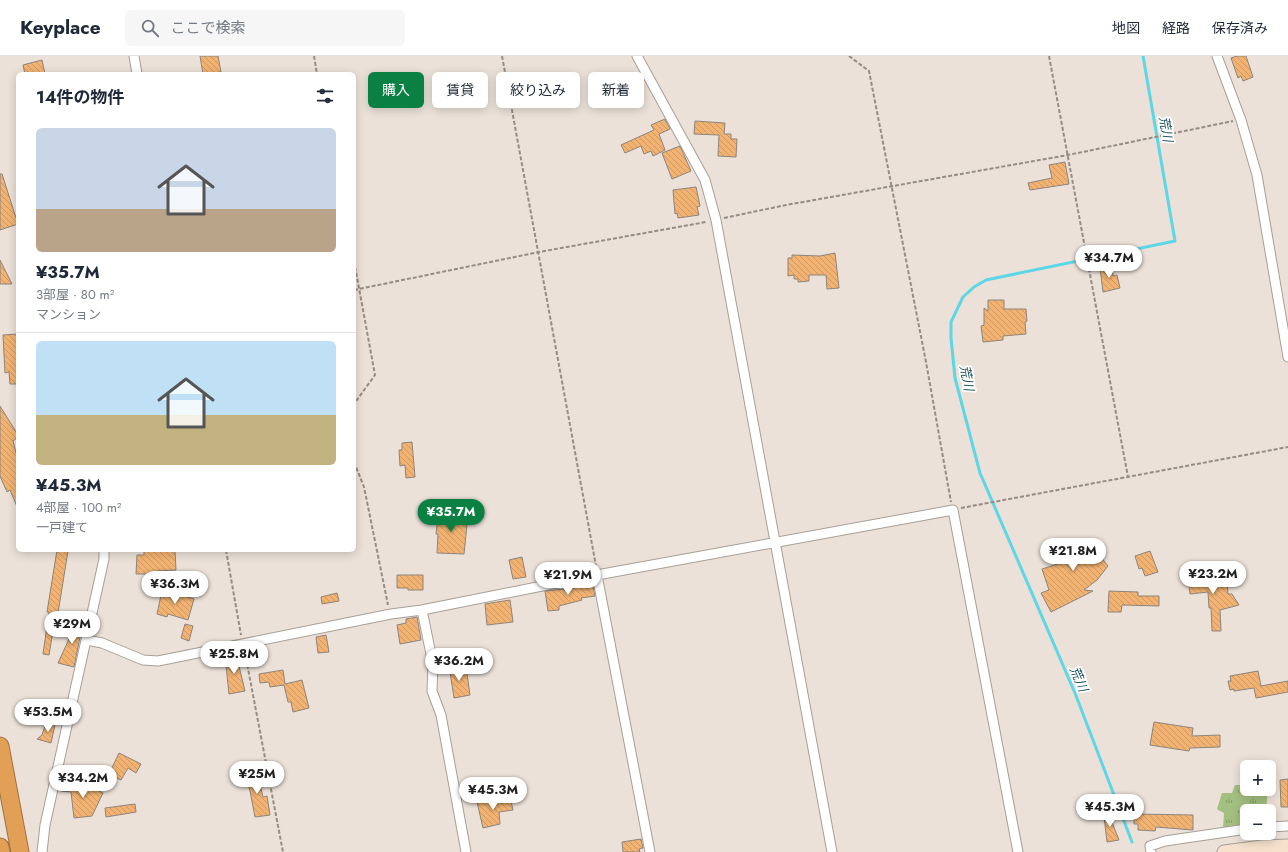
<!DOCTYPE html>
<html lang="ja">
<meta charset="utf-8">
<style>
:root{--surface:#fff;--page:#f6f6f7;--text:#1f2937;--muted:#747a83;--line:#e0e1e3;--accent:#0b8043}
body{margin:0;font-family:Jost,"Noto Sans JP",sans-serif;background:var(--page);color:var(--text);height:100vh;display:flex;flex-direction:column;font-size:15px;white-space:nowrap}
*{box-sizing:border-box;margin:0}
p{font-size:13px;color:var(--muted)}
.icon{flex:none;width:22px;height:22px;fill:none;stroke:currentColor;stroke-width:2;stroke-linecap:round;stroke-linejoin:round}
.map{position:relative;flex:1;overflow:hidden}
.side{position:absolute;left:16px;top:16px;width:340px;height:480px;display:flex;flex-direction:column;background:var(--surface);border-radius:6px;box-shadow:0 2px 10px #0003}
.side>*{flex:none}
.banner{position:absolute;left:368px;top:16px;width:380px;height:36px;display:flex;gap:8px}
.fabs{position:absolute;left:1240px;top:704px;display:grid;gap:8px}
.fabs a{display:grid;place-items:center;width:36px;height:36px;border-radius:6px;background:var(--surface);box-shadow:0 2px 10px #0003;font-size:20px}
.price{position:absolute;translate:-50% -34px;padding:0 9px;border-radius:14px;background:#fff;color:#222;font-size:13px;line-height:26px;filter:drop-shadow(0 1px 2px #0008)}
.price::after{content:'';position:absolute;left:50%;top:24px;width:12px;height:9px;margin-left:-6px;background:inherit;clip-path:polygon(0 0,100% 0,50% 100%)}
.price.active{background:var(--accent);color:#fff}
ul{padding:0;list-style:none}
li{display:grid;align-content:center;gap:8px;height:212px;padding:0 20px}
li+li{border-top:1px solid var(--line)}
li span{display:grid;place-items:center;height:124px;border-radius:6px;color:#555}
li>.icon{margin-inline-start:auto}
span .icon{width:72px;height:72px;fill:#fffc;stroke-width:1}
li b{font-size:17px}
h2{display:flex;justify-content:space-between;align-items:center;height:48px;padding:0 20px;font-size:17px}
.pill{padding:0 14px;border-radius:6px;background:var(--surface);box-shadow:0 2px 10px #0003;font-size:14px;line-height:36px}
.pill.active{background:var(--accent);color:#fff}
header{display:flex;align-items:center;gap:24px;box-sizing:border-box;height:56px;padding:0 20px;background:var(--surface);border-bottom:1px solid var(--line)}
header strong{font-size:19px}
nav{display:flex;gap:22px;margin-inline-start:auto;font-size:14px}
.search{width:280px;height:36px;background:var(--page);display:flex;align-items:center;gap:10px;box-sizing:border-box;padding:0 14px;border-radius:6px;color:var(--muted);font-size:15px}
.map>svg:first-child{display:block}
.grass{fill:url(#grass-tufts)}
.lines{fill:none;stroke-linecap:round;stroke-linejoin:round}
.stream{stroke:#5dd7e5;stroke-width:3}
.building{fill:url(#building-back-hatch);stroke:#8d847c}
.street-casing{stroke:#a89f96;stroke-width:11}
.secondary-casing{stroke:#a89f96;stroke-width:15}
.highway-casing{stroke:#9f7242;stroke-width:19}
.path{stroke:#948d86;stroke-width:2;stroke-dasharray:4 2;stroke-linecap:butt}
.street{stroke:#fff;stroke-width:9}
.secondary{stroke:#f6e2cc;stroke-width:13}
.highway{stroke:#e29f56;stroke-width:17}
.labels{text-anchor:middle;dominant-baseline:central;stroke-width:3.5;stroke-linejoin:round;paint-order:stroke}
.water-label{font-size:13px;font-style:italic;fill:#23575d;stroke:#fff}
</style>
<header>
<strong>Keyplace</strong>
<div class="search"><svg class="icon" aria-label="search" viewBox="0 0 24 24"><circle cx="10" cy="10" r="6"/><path d="M15 15l6 6"/></svg>ここで検索</div>
<nav><a>地図</a><a>経路</a><a>保存済み</a></nav>
</header>
<div class="map">
<svg width="1288" height="796" viewBox="0 0 1288 796">
<defs>
<pattern id="grass-tufts" width="24" height="20" patternUnits="userSpaceOnUse"><rect width="24" height="20" fill="#a3c080"/><path d="M3 7l-1-3M5 7V3M7 7l1-3M15 17l-1-3M17 17v-4M19 17l1-3" fill="none" stroke="#849b68"/></pattern>
<pattern id="building-back-hatch" width="6" height="6" patternUnits="userSpaceOnUse"><rect width="6" height="6" fill="#f2b372"/><path d="M-1 5l2 2M0 0l6 6M5-1l2 2" fill="none" stroke="#cf9a62"/></pattern>
</defs>
<rect width="100%" height="100%" fill="#ebe1d8"/>
<path class="grass" d="M1235 729H1247V733H1268L1266 755H1247V769L1223 772 1224 757 1217 753 1222 737H1232Z"/>
<g class="lines">
<path class="stream" d="M1132 786 1075 637 980 417 955 322 951 282V266L963 241 974 231 986 224 1175 185 1143 0"/>
</g>
<path class="building" d="M200 0H218L221 16 203 18Z
M1237 0H1246L1253 21 1243 25 1241 20 1238 22 1231 2Z
M42 4 45 18H25L23 9Z
M665 63 670 73 659 78 665 94 653 100 651 95 644 98 641 90 625 97 621 89 654 74 651 69Z
M695 65 725 67 724 78H731V83H737L736 101 718 100 719 79 694 78Z
M680 90 691 115 672 123 662 97Z
M1065 106 1069 128 1030 134 1028 127 1052 122 1049 109Z
M0 118H2L18 168 0 174Z
M696 131 700 150 697 151 699 159 678 162 677 157 675 158 673 134Z
M835 197 839 232 827 233 826 219H809V225L798 226V223H794V219L788 220V202H792V199L820 200Z
M0 204 12 228H0Z
M1112 210 1113 220 1117 219 1120 232 1103 236 1100 212Z
M988 244H1004V253H1026L1027 265 1025 266 1026 278 1003 280V284L983 286 981 270 984 269V252L988 255Z
M18 278V328H10L9 316 5 317 3 279Z
M0 350 18 379V381L13 385 18 404V453L10 434 7 436 0 420Z
M412 386 415 421 406 422 405 409 400 410 399 394H402V387Z
M444 451 459 454 457 463 460 464 459 467 467 469 464 498 437 497 438 478H436L438 461 442 462Z
M1079 483V487H1100V500L1108 510 1097 524 1084 534 1093 535 1051 556 1041 537 1049 534 1042 513 1058 508 1057 484Z
M57 494 68 495 58 557H56L49 599 43 598 49 556H47Z
M144 495H175L176 514 156 515V518H136L137 499H144Z
M1150 495 1158 516 1145 520 1142 512 1139 513 1135 500Z
M522 501 526 521 513 523 509 504Z
M1213 516V521L1220 518 1224 527H1227L1228 538H1232L1239 549 1220 554 1221 575H1212L1211 552H1209L1208 536 1190 538 1188 518Z
M397 519H423V534H408V532H397Z
M592 526 595 540 581 542 582 544 559 550V554L548 555 545 535 574 532V530Z
M165 533 194 543 188 564 168 558 167 561 157 558 161 539H163Z
M1109 535 1138 536V540H1159V550L1122 549 1121 556H1108Z
M337 537 339 545 322 548 321 541Z
M510 544 513 566 487 569 485 548Z
M417 561 421 584 400 588 397 569 406 567V563Z
M74 563 83 566 74 611 58 607 69 583Z
M185 568 193 570 189 585 181 582Z
M326 579 329 596 318 597 316 581Z
M236 598 245 635 229 638 225 600Z
M460 608 461 616 467 618 470 639 454 642 449 610Z
M283 614 285 628 302 624 309 652 293 656 291 646H288L284 629 270 631 269 626 260 627 259 618Z
M1258 615 1261 630 1288 625V636L1256 642 1254 632 1234 635V633L1230 634 1228 625H1231L1230 620Z
M1154 666 1193 672 1192 680 1220 679V691L1190 692 1189 695 1150 689Z
M46 667 55 669 51 687 37 683 42 679Z
M119 697 141 708 136 717 128 712 121 724 109 718Z
M256 712 263 741 267 740 270 759 255 761 250 735 247 725H249L246 715Z
M1288 723V751H1281L1280 724Z
M62 727 92 731 103 737 92 760 74 762 71 736 61 735Z
M510 741 513 754 499 756 500 768 483 772 477 746Z
M135 748 136 756 106 761 105 752Z
M1106 751 1119 784 1107 786 1103 752Z
M1134 758 1193 759V774L1156 771 1155 775 1138 774V768H1134Z
M641 783 643 792 639 793 640 796H623L622 786Z"/>
<g class="lines">
<g class="street-casing">
<path id="street" d="M134 0 137 18
M637 0 705 124 716 164 832 796
M1217 0 1241 64 1257 119 1288 301
M597 519 650 796
M422 554 433 608 432 635 441 659 466 796
M87 584 102 587 143 604 158 605 391 558 422 554 597 519 953 454 1018 796
M1269 771 1288 770
M42 796 45 769 104 503V494
M1151 796 1150 790 1165 785 1247 773"/>
</g>
<g class="secondary-casing">
<path id="secondary" d="M1224 796 1263 791 1288 790"/>
</g>
<g class="highway-casing">
<path id="highway" d="M0 690 20 796
M0 791 1 796"/>
</g>
<path class="path" d="M314 0 317 18
M502 0 596 510
M849 0 869 15 926 306 951 446
M1049 0 1128 421
M724 162 786 149 1068 99 1233 65
M354 205 375 319 354 348
M354 234 539 196 706 166
M354 406 364 431 388 549
M961 452 1288 391
M226 494 241 579
M245 597 283 796"/>
<use href="#street" class="street"/>
<use href="#secondary" class="secondary"/>
<use href="#highway" class="highway"/>
</g>
<g class="labels">
<g class="water-label">
<text transform="translate(1166 73) rotate(80)">荒川</text>
<text transform="translate(967 322) rotate(79)">荒川</text>
<text transform="translate(1079 623) rotate(67)">荒川</text>
</g>
</g>
</svg>
<div class="fabs">
<a>+</a>
<a>−</a>
</div>
<b class="price" style="left:1109px;top:223px">¥34.7M</b>
<b class="price active" style="left:451px;top:477px">¥35.7M</b>
<b class="price" style="left:1073px;top:516px">¥21.8M</b>
<b class="price" style="left:1213px;top:539px">¥23.2M</b>
<b class="price" style="left:568px;top:540px">¥21.9M</b>
<b class="price" style="left:175px;top:549px">¥36.3M</b>
<b class="price" style="left:72px;top:589px">¥29M</b>
<b class="price" style="left:234px;top:619px">¥25.8M</b>
<b class="price" style="left:459px;top:626px">¥36.2M</b>
<b class="price" style="left:48px;top:677px">¥53.5M</b>
<b class="price" style="left:257px;top:739px">¥25M</b>
<b class="price" style="left:83px;top:743px">¥34.2M</b>
<b class="price" style="left:493px;top:755px">¥45.3M</b>
<b class="price" style="left:1110px;top:772px">¥45.3M</b>
<div class="banner">
<a class="pill active">購入</a>
<a class="pill">賃貸</a>
<a class="pill">絞り込み</a>
<a class="pill">新着</a>
</div>
<section class="side">
<h2>14件の物件<svg class="icon" aria-label="filters" viewBox="0 0 24 24"><path d="M4 7h16M4 17h16"/><circle cx="9" cy="7" r="2"/><circle cx="15" cy="17" r="2"/></svg></h2>
<ul>
<li><span style="background:linear-gradient(#c9d6e8 65%,#b9a48a 0)"><svg class="icon" aria-label="home" viewBox="0 0 24 24"><path d="M3 11l9-7 9 7M6 9v11h12V9"/></svg></span><div><b>¥35.7M</b><p>3部屋 · 80 m²</p><p>マンション</p></div></li>
<li><span style="background:linear-gradient(#bfe0f5 60%,#c2b280 0)"><svg class="icon" aria-label="home" viewBox="0 0 24 24"><path d="M3 11l9-7 9 7M6 9v11h12V9"/></svg></span><div><b>¥45.3M</b><p>4部屋 · 100 m²</p><p>一戸建て</p></div></li>
</ul>
</section>
</div>
